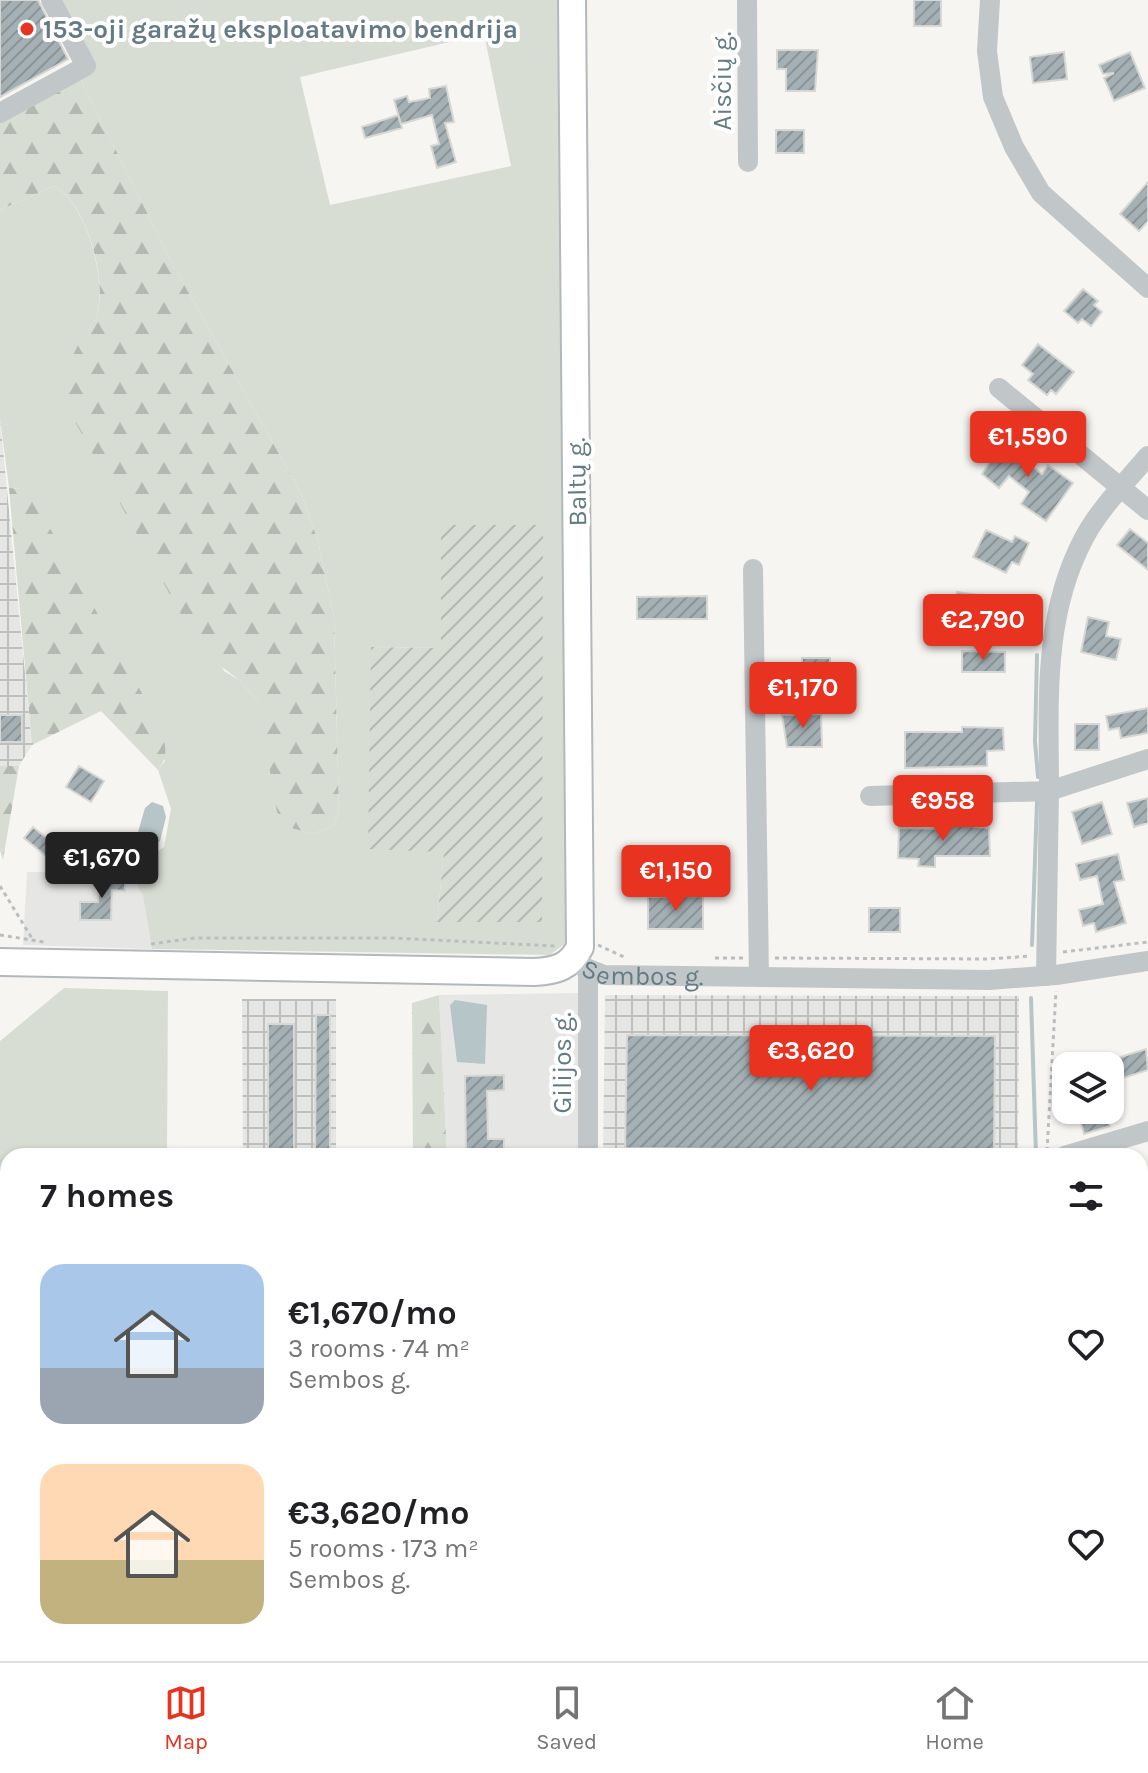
<!DOCTYPE html>
<meta charset="utf-8">
<style>
:root{--surface:#fff;--page:#f2f2f2;--text:#202124;--muted:#757577;--line:#e0e0e0;--accent:#e73320}
body{margin:0;font-family:Karla,sans-serif;background:var(--page);color:var(--text);height:100vh;display:flex;flex-direction:column;font-size:30px;white-space:nowrap}
*{box-sizing:border-box;margin:0}
p{font-size:26px;color:var(--muted)}
.icon{flex:none;width:44px;height:44px;fill:none;stroke:currentColor;stroke-width:2;stroke-linecap:round;stroke-linejoin:round}
.map{position:relative;flex:1;overflow:hidden}
.drawer{position:absolute;left:0px;top:1148px;width:1148px;height:514px;display:flex;flex-direction:column;background:var(--surface);border-radius:24px 24px 0 0;box-shadow:0 2px 6px #0004}
.drawer>*{flex:none}
.fabs{position:absolute;left:1052px;top:1052px;display:grid;gap:16px}
.fabs a{display:grid;place-items:center;width:72px;height:72px;border-radius:16px;background:var(--surface);box-shadow:0 2px 6px #0004;font-size:40px}
.price{position:absolute;translate:-50% -68px;padding:0 18px;border-radius:8px;background:var(--accent);color:#fff;font-size:26px;line-height:52px;filter:drop-shadow(0 2px 4px #0008)}
.price::after{content:'';position:absolute;left:50%;top:48px;width:24px;height:18px;margin-left:-12px;background:inherit;clip-path:polygon(0 0,100% 0,50% 100%)}
.price.on{background:#222;color:#fff}
ul{padding:0;list-style:none}
li{display:flex;align-items:center;gap:24px;height:200px;padding:0 40px}
li span{display:grid;place-items:center;flex:none;width:224px;height:160px;border-radius:24px;color:#555}
li>.icon{margin-inline-start:auto}
span .icon{width:96px;height:96px;fill:#fffc;stroke-width:1}
li b{font-size:34px}
h2{display:flex;justify-content:space-between;align-items:center;height:96px;padding:0 40px;font-size:34px}
.dock{display:flex;justify-content:space-around;align-items:center;height:112px;border-top:2px solid var(--line);background:var(--surface);font-size:22px;color:var(--muted)}
.dock a{display:grid;justify-items:center;gap:4px}
.dock .on{color:var(--accent)}
.map>svg:first-child{display:block}
.built{fill:#e6e7e5}
.industrial{fill:url(#industrial-grid)}
.grass{fill:#d8ddd3;fill-rule:evenodd}
.forest{fill:url(#forest-firs)}
.garden{fill:url(#garden-furrows)}
.water{fill:#b6c5c7}
.lines{fill:none;stroke-linecap:round;stroke-linejoin:round}
.stream{stroke:#b6c5c7;stroke-width:4}
.building{fill:url(#building-hatch);stroke:#d7d7d4;stroke-width:2}
.major-casing{stroke:#b2b8bb;stroke-width:30}
.path{stroke:#bbbec0;stroke-width:3;stroke-dasharray:4 4;stroke-linecap:butt}
.minor{stroke:#c1c6c8;stroke-width:20}
.major{stroke:#fff;stroke-width:26}
.poi-dot{fill:#e73320;stroke:#fff;stroke-width:3}
.labels{text-anchor:middle;dominant-baseline:central;stroke-width:8;stroke-linejoin:round;paint-order:stroke}
.poi-label{font-size:26px;font-weight:bold;fill:#647a84;stroke:#fff;text-anchor:start}
.street-label{font-size:26px;fill:#647a84;stroke:#fff}
</style>
<div class="map">
<svg width="1148" height="1661" viewBox="0 0 1148 1661">
<defs>
<pattern id="industrial-grid" width="8" height="8" patternUnits="userSpaceOnUse" patternTransform="scale(2)"><rect width="8" height="8" fill="#e6e7e5"/><path d="M0 4h8M4 0v8" fill="none" stroke="#bec0bf"/></pattern>
<pattern id="forest-firs" width="22" height="20" patternUnits="userSpaceOnUse" patternTransform="scale(2)"><rect width="22" height="20" fill="#d8ddd3"/><path d="M5 1l3.5 6h-7zM16 11l3.5 6h-7z" fill="#b3b8b1"/></pattern>
<pattern id="garden-furrows" width="10" height="10" patternUnits="userSpaceOnUse" patternTransform="scale(2)"><rect width="10" height="10" fill="#d8ddd3"/><path d="M-1 1l2-2M0 10L10 0M9 11l2-2" fill="none" stroke="#b3b8b1"/></pattern>
<pattern id="building-hatch" width="6" height="6" patternUnits="userSpaceOnUse" patternTransform="scale(2)"><rect width="6" height="6" fill="#a5b0b4"/><path d="M-1 1l2-2M0 6l6-6M5 7l2-2" fill="none" stroke="#8a9498"/></pattern>
</defs>
<rect width="100%" height="100%" fill="#f6f5f2"/>
<path class="built" d="M27 872H130L143 896 152 949 23 945Z
M579 993 585 1156H447L439 995Z"/>
<path class="industrial" d="M0 419 32 745 19 766H0Z
M605 995 1019 996 1018 1156H603Z
M242 999H336V1156H243Z
M13 1654H169V1661H15Z"/>
<path class="grass" d="M58 0H561L570 933 567 942 550 955 152 949 143 896 130 872 164 847 171 809 158 770 165 761 21 489 9 488 0 419V210L54 186C87 203 108 283 96 318 93 325 86 333 82 339L224 671 239 680 258 701 291 828 313 834 333 826 339 812 334 617 318 541 301 493 172 263 80 78ZM484 34 511 166 330 205 300 77ZM371 647 441 648 542 922H437L444 852Z
M64 988 168 991 167 1156H8V1570L0 1540V1041Z"/>
<path class="forest" d="M80 78 172 263 301 493 318 541 334 617 339 812 333 826 313 834 291 828 277 812 258 701 239 680 201 651 66 405C65 381 68 361 81 340 85 333 92 327 95 320 110 286 87 202 54 186L0 210V121Z
M9 488 21 489 37 505 158 722C164 740 171 754 158 770L101 711 32 745Z
M0 766H19L3 860 0 851Z
M439 995 447 1156H413L412 1003Z
M415 1654H589L555 1661H415Z"/>
<path class="garden" d="M441 525H543L542 922H437L444 852 368 849 371 647 441 648Z"/>
<path class="water" d="M152 802 163 806 166 817 160 841 150 848 139 846 136 839 145 808Z
M455 1000 487 1005 485 1064 457 1062 450 1005Z"/>
<g class="lines">
<path class="stream" d="M1037 655 1035 741 1038 777
M1032 945 1037 802
M1031 998 1036 1156
M592 1661 617 1654"/>
</g>
<path class="building" d="M0 0H38L68 59 0 97Z
M914 0H941V26H914Z
M777 50H818L815 91H786V69H777Z
M1064 52 1067 79 1033 83 1030 57Z
M1130 52 1145 88 1114 101 1104 78 1114 73 1103 74 1099 65Z
M446 86 454 122 445 123 456 162 437 168 431 146 439 144 432 115 401 124 394 100 407 96 409 102 430 98 429 89Z
M398 115 402 128 365 138 362 127Z
M776 130H804V153H776Z
M1148 182V221L1139 231 1120 214Z
M1083 289 1098 301 1094 305 1102 312 1091 326 1082 319 1078 323 1064 311Z
M1038 344 1074 372 1056 394 1051 390 1047 395 1028 380 1033 374 1022 365Z
M1006 437 1026 453 1022 458 1042 474 1048 465 1073 483 1046 521 1021 504 1029 492 1009 476 999 488 982 474Z
M1130 529 1148 543V570L1117 545Z
M986 530 1012 542 1015 536 1029 543 1019 565 1012 562 1006 573 973 557Z
M957 592 1007 599 1003 626 998 625 996 636 966 632 967 622 953 620Z
M707 596V619H637V597Z
M1088 617 1109 622 1106 636 1121 639 1116 660 1081 652Z
M962 651 1005 652V672H962Z
M802 658H830V690H802Z
M1148 708V733L1121 738 1119 728 1109 730 1106 716Z
M821 714 822 747H787L782 715Z
M0 715H22V742H0Z
M1075 724H1099V750H1075Z
M962 727 1003 728 1004 750 987 751V766L905 768V732H962Z
M79 766 104 781 91 802 66 787Z
M1148 798V823L1134 827 1127 803Z
M1102 802 1112 834 1082 844 1072 812Z
M947 824 989 828 990 856H935V867L918 866 919 859 898 858 899 828 947 829Z
M33 827 60 849 51 860 24 838Z
M1118 854 1124 880 1114 882 1126 923 1096 932 1094 923 1083 926 1079 910 1103 904 1097 876 1080 880 1076 864Z
M99 877 125 878V891L112 890 111 920H80V902H98Z
M703 896V929H648V897Z
M869 908H900V932H869Z
M316 1015H330V1156H315Z
M268 1024H294V1156H268Z
M627 1035 995 1036 994 1151 625 1148Z
M1146 1049 1148 1070 1120 1079 1114 1059Z
M504 1075V1090L487 1091 488 1139H504V1155H466L465 1076Z
M1085 1110H1105L1110 1126 1084 1134 1078 1112Z"/>
<g class="lines">
<g class="major-casing">
<path id="major" d="M0 962 534 972C556 971 570 967 580 947L572 0"/>
</g>
<path class="path" d="M0 886 33 940
M0 935 44 942
M151 944 195 938H393L555 946
M598 945 624 957
M1063 952 1148 942
M715 958H743
M775 958 989 959 1031 956
M1047 1151 1056 991
M0 1606 8 1604"/>
<g class="minor">
<path d="M747 0 748 162"/>
<path d="M990 0 987 51 993 97 1014 147 1041 193 1148 288"/>
<path d="M0 113 86 66 51 0"/>
<path d="M999 388 1148 510"/>
<path d="M753 569 759 977"/>
<path d="M870 796 1049 791C1049 704 1042 617 1084 538 1100 508 1126 482 1148 456"/>
<path id="s1" d="M571 962 604 975 989 980 1056 975 1148 961"/>
<path d="M1046 976 1049 791 1148 759"/>
<path d="M588 1154V972"/>
<path d="M1064 1156 1148 1131"/>
<path d="M1140 1249 1148 1246"/>
<path d="M1140 1407 1148 1405"/>
<path d="M1140 1545 1148 1543"/>
</g>
<use href="#major" class="major"/>
</g>
<circle class="poi-dot" cx="27" cy="29" r="8"/>
<g class="labels">
<g class="poi-label">
<text x="43" y="29">153-oji garažų eksploatavimo bendrija</text>
</g>
<g class="street-label">
<text transform="translate(722 81) rotate(-90)">Aisčių g.</text>
<text transform="translate(577 482) rotate(-91)">Baltų g.</text>
<text stroke="none"><textPath href="#s1" startOffset="74">Sembos g.</textPath></text>
<text transform="translate(562 1063) rotate(-90)">Gilijos g.</text>
</g>
</g>
</svg>
<div class="fabs">
<a><svg class="icon" aria-label="layers" viewBox="0 0 24 24"><path d="M12 4l9 5-9 5-9-5zM3 14l9 5 9-5"/></svg></a>
</div>
<b class="price" style="left:1028px;top:479px">€1,590</b>
<b class="price" style="left:983px;top:662px">€2,790</b>
<b class="price" style="left:803px;top:730px">€1,170</b>
<b class="price" style="left:943px;top:843px">€958</b>
<b class="price on" style="left:102px;top:900px">€1,670</b>
<b class="price" style="left:676px;top:913px">€1,150</b>
<b class="price" style="left:811px;top:1093px">€3,620</b>
<section class="drawer">
<h2>7 homes<svg class="icon" aria-label="filters" viewBox="0 0 24 24"><path d="M4 7h16M4 17h16"/><circle cx="9" cy="7" r="2"/><circle cx="15" cy="17" r="2"/></svg></h2>
<ul>
<li><span style="background:linear-gradient(#a9c7e8 65%,#9aa5b1 0)"><svg class="icon" aria-label="home" viewBox="0 0 24 24"><path d="M3 11l9-7 9 7M6 9v11h12V9"/></svg></span><div><b>€1,670/mo</b><p>3 rooms · 74 m²</p><p>Sembos g.</p></div><svg class="icon" aria-label="heart" viewBox="0 0 24 24"><path d="M12 20l-8-8c-3-5 5-10 8-4 3-6 11-1 8 4z"/></svg></li>
<li><span style="background:linear-gradient(#ffd9b3 60%,#c2b280 0)"><svg class="icon" aria-label="home" viewBox="0 0 24 24"><path d="M3 11l9-7 9 7M6 9v11h12V9"/></svg></span><div><b>€3,620/mo</b><p>5 rooms · 173 m²</p><p>Sembos g.</p></div><svg class="icon" aria-label="heart" viewBox="0 0 24 24"><path d="M12 20l-8-8c-3-5 5-10 8-4 3-6 11-1 8 4z"/></svg></li>
</ul>
</section>
</div>
<nav class="dock">
<a class="on"><svg class="icon" aria-label="map" viewBox="0 0 24 24"><path d="M3 6l6-2 6 2 6-2v14l-6 2-6-2-6 2zM9 4v14M15 6v14"/></svg>Map</a>
<a><svg class="icon" aria-label="saved" viewBox="0 0 24 24"><path d="M7 4h10v16l-5-4-5 4z"/></svg>Saved</a>
<a><svg class="icon" aria-label="home" viewBox="0 0 24 24"><path d="M3 11l9-7 9 7M6 9v11h12V9"/></svg>Home</a>
</nav>
